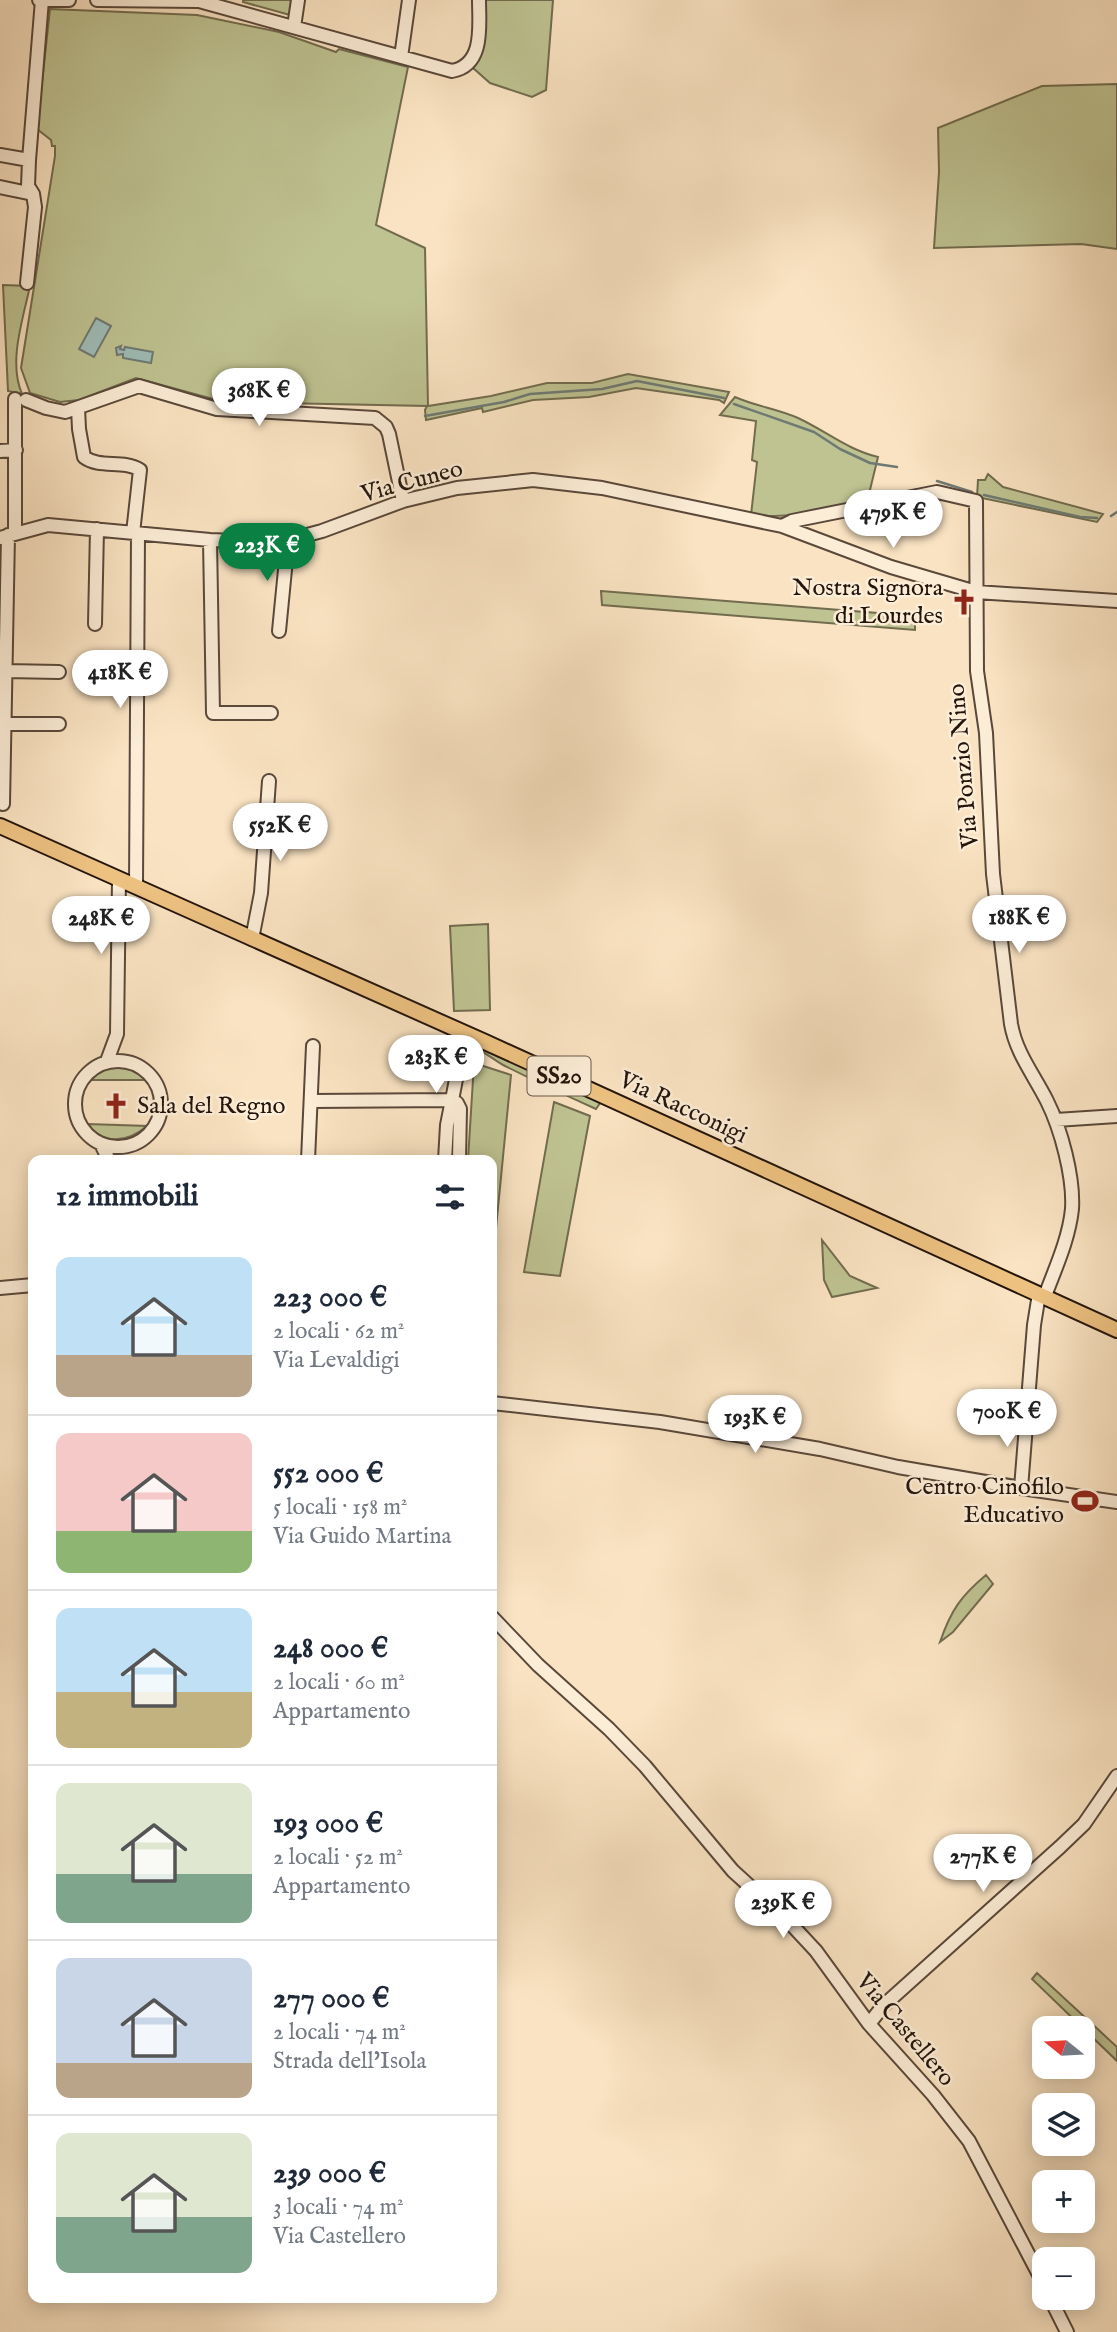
<!DOCTYPE html>
<html lang="it">
<meta charset="utf-8">
<style>
:root{--surface:#fff;--page:#f6f6f7;--text:#1f2937;--muted:#747a83;--line:#e0e1e3;--accent:#0b8043}
body{margin:0;font-family:"IM FELL English",serif;background:var(--page);color:var(--text);height:100vh;display:flex;flex-direction:column;font-size:26px;white-space:nowrap}
*{box-sizing:border-box;margin:0}
p{font-size:23px;color:var(--muted)}
.icon{flex:none;width:38px;height:38px;fill:none;stroke:currentColor;stroke-width:2;stroke-linecap:round;stroke-linejoin:round}
.map{position:relative;flex:1;overflow:hidden}
.drawer{position:absolute;left:28px;top:1155px;width:469px;height:1148px;display:flex;flex-direction:column;background:var(--surface);border-radius:14px;box-shadow:0 4px 18px #0003}
.drawer>*{flex:none}
.needle{width:46px;rotate:288deg}
.buttons{position:absolute;left:1032px;top:2016px;display:grid;gap:14px}
.buttons a{display:grid;place-items:center;width:63px;height:63px;border-radius:14px;background:var(--surface);box-shadow:0 4px 18px #0003;font-size:35px}
.price{position:absolute;translate:-50% -60px;padding:0 16px;border-radius:24px;background:#fff;color:#222;font-size:23px;line-height:46px;filter:drop-shadow(0 2px 4px #0008)}
.price::after{content:'';position:absolute;left:50%;top:42px;width:21px;height:16px;margin-left:-10px;background:inherit;clip-path:polygon(0 0,100% 0,50% 100%)}
.price.active{background:var(--accent);color:#fff}
ul{padding:0;list-style:none}
li{display:flex;align-items:center;gap:21px;height:175px;padding:0 28px}
li+li{border-top:2px solid var(--line)}
li span{display:grid;place-items:center;flex:none;width:196px;height:140px;border-radius:14px;color:#555}
li>.icon{margin-inline-start:auto}
span .icon{width:84px;height:84px;fill:#fffc;stroke-width:1}
li b{font-size:30px}
h2{display:flex;justify-content:space-between;align-items:center;height:84px;padding:0 28px;font-size:30px}
.map>svg:first-child{display:block}
.green{fill:#bfc392;stroke:#726c4f;stroke-width:2}
.water{fill:#9fbdb8;stroke:#6e7a73;stroke-width:2}
.lines{fill:none;stroke-linecap:round;stroke-linejoin:round}
.stream{stroke:#6e7a73;stroke-width:2.5}
.minor-casing{stroke:#5a483a;stroke-width:16}
.major-casing{stroke:#24150c;stroke-width:18}
.minor{stroke:#fcedd7;stroke-width:12}
.major{stroke:#edc281;stroke-width:14}
.labels{text-anchor:middle;dominant-baseline:central;stroke-width:5;stroke-linejoin:round;paint-order:stroke}
.shield{fill:#fcedd7;stroke:#655649;stroke-width:2}
.shield-label{font-size:23px;font-weight:bold;fill:#24150c}
.street-label{font-size:24px;fill:#24150c;stroke:#fcedd7}
.poi-label{font-size:24px;fill:#24150c;stroke:#fcedd7;text-anchor:end}
</style>
<div class="map">
<svg width="1117" height="2332" viewBox="0 0 1117 2332">
<rect width="100%" height="100%" fill="#fae3c2"/>
<filter id="stains"><feTurbulence type="fractalNoise" baseFrequency=".00286" numOctaves="4"/><feColorMatrix values="0 0 0 0 .2 0 0 0 0 .09 0 0 0 0 .02 0 0 0 .5 -.17"/></filter>
<radialGradient id="worn" r=".72"><stop offset=".6" stop-color="#630" stop-opacity="0"/><stop offset="1" stop-color="#630" stop-opacity=".3"/></radialGradient>
<path class="green" d="M243 0H292L290 15 243 2Z
M486 0H553L546 90 532 97 490 83 472 67 481 55Z
M50 9 197 15 279 32 336 52 339 49 408 67 376 225 425 248 428 406 491 396 547 383H592L628 374 729 392 724 403 719 400 636 388 589 397 533 400 483 412 482 408 426 420 425 410 427 406 224 402 136 378 79 400 60 402 30 393 21 368 55 156V146H52L51 140 37 129Z
M1117 84V249L1081 244 934 248 939 172 938 128 1042 86Z
M3 285 30 286C23 319 8 362 22 394L8 391Z
M735 397C755 406 778 409 798 418 826 431 848 450 878 457L868 498C828 512 794 519 751 515L757 462 752 460 756 421 720 415Z
M988 474 1003 487 1103 514 1097 522 977 497 978 480H985Z
M601 591 915 616V630L602 605Z
M488 924 490 1010 454 1011 450 926Z
M475 1044 590 1096 600 1103 596 1109C565 1095 535 1081 505 1066 495 1061 487 1053 476 1049Z
M113 1063 133 1068 147 1080H88L102 1066Z
M474 1063 511 1075 492 1269V1160H468Z
M554 1102 590 1116 560 1276 524 1272Z
M87 1124 147 1126C128 1142 104 1146 87 1124Z
M822 1240 850 1276 877 1288 832 1297 824 1280Z
M986 1575 993 1584 953 1632 940 1642C951 1610 961 1596 986 1575Z
M1037 1973 1117 2047V2061L1032 1979Z"/>
<path class="water" d="M96 318 111 326 94 357 79 349Z
M121 346 120 349 124 350 125 347 153 352 151 363 123 358V354L117 355 116 348Z"/>
<g class="lines">
<path class="stream" d="M734 404 814 432 840 449 870 463 897 467
M425 416 504 402 530 394 602 389 637 381 724 398
M937 481 972 492
M984 495 1080 517 1097 518
M1111 516 1117 512"/>
<g class="minor-casing">
<path id="minor" d="M39 0H69
M97 0 199 1 452 71C485 65 479 25 479 0
M294 27 298 0
M401 57 409 0
M0 155 29 160 28 186 33 194
M29 160 42 0
M0 187 33 194 35 207 27 283
M15 399V533
M26 400 46 408 65 412 139 386 217 409 375 418 386 427 389 434 403 501
M78 408 79 429 84 457C100 469 123 459 140 470L133 533
M0 451 16 450
M782 526 792 521 937 492 976 501 977 671 986 733 993 874 1011 1024C1016 1053 1034 1075 1047 1101 1061 1129 1074 1177 1072 1209 1069 1239 1055 1269 1045 1296
M0 538 48 525 210 540 261 542 296 538 322 531 403 501 457 488 533 480 602 488 782 526 891 567 976 592 1117 601
M210 540 213 713H271
M95 624 97 529
M279 631 288 539
M6 671 59 672
M5 724H59
M3 804 8 535
M136 887 138 533
M252 939 261 893 269 781
M75 1104a43 43 0 1 1 86 0a43 43 0 1 1-86 0Z
M107 1061 117 1034 119 879
M311 1101 452 1100 447 1125 445 1160
M1056 1120 1117 1116
M101 1144 109 1160
M308 1160 313 1046
M459 1160 460 1109 457 1103 452 1100 465 1033
M0 1288 33 1285
M1039 1294 1034 1325 1021 1488 1117 1502
M492 1403 660 1422 820 1449 898 1467 1021 1488
M492 1617 538 1665 609 1729 645 1766 733 1871 789 1922 816 1951 869 2024 933 2095 969 2141 1045 2286
M869 2024 883 2006 1060 1847 1084 1824 1117 1776
M1050 2298 1067 2332"/>
</g>
<g class="major-casing">
<path id="major" d="M0 826 485 1042 1117 1330"/>
</g>
<use href="#minor" class="minor"/>
<use href="#major" class="major"/>
</g>
<defs>
<g id="church-bare" transform="scale(2.1)"><path d="M-1.2-6h2.4v3.5h3.3v2.4h-3.3V6h-2.4V-.1h-3.3v-2.4h3.3Z" fill="#8f2418" stroke="#fcedd7" stroke-width="2.5" paint-order="stroke"/></g>
<g id="stadium-bare" transform="scale(2.1)"><path d="M0-5a6.5 5 0 1 0 0 10a6.5 5 0 1 0 0-10ZM-3.5-1.8h7v3.6h-7Z" fill="#8f2418" stroke="#fcedd7" stroke-width="2.5" paint-order="stroke"/></g>
</defs>
<g fill-rule="evenodd">
<use href="#church-bare" x="964" y="602"/>
<use href="#church-bare" x="116" y="1106"/>
<use href="#stadium-bare" x="1085" y="1501"/>
</g>
<g class="labels">
<rect class="shield" x="527.5" y="1056.5" width="63" height="39" rx="5"/>
<g class="shield-label">
<text x="559" y="1076">SS20</text>
</g>
<g class="street-label">
<text transform="translate(412 482) rotate(-15)">Via Cuneo</text>
<text transform="translate(964 766) rotate(-95)">Via Ponzio Nino</text>
<text transform="translate(683 1108) rotate(25)">Via Racconigi</text>
<text transform="translate(905 2030) rotate(50)">Via Castellero</text>
</g>
<g class="poi-label">
<text x="943" y="588">Nostra Signora<tspan x="943" dy="28">di Lourdes</tspan></text>
<text x="137" y="1106" text-anchor="start">Sala del Regno</text>
<text x="1064" y="1487">Centro Cinofilo<tspan x="1064" dy="28">Educativo</tspan></text>
</g>
</g>
<rect width="100%" height="100%" filter="url(#stains)"/>
<rect width="100%" height="100%" fill="url(#worn)"/>
</svg>
<div class="buttons">
<a><svg class="needle" viewBox="-14 -14 28 28"><path d="M0-13l5 13h-10z" fill="#e53935"/><path d="M0 13l5-13h-10z" fill="#747a83"/></svg></a>
<a><svg class="icon" aria-label="layers" viewBox="0 0 24 24"><path d="M12 4l9 5-9 5-9-5zM3 14l9 5 9-5"/></svg></a>
<a>+</a>
<a>−</a>
</div>
<b class="price" style="left:259px;top:428px">368K €</b>
<b class="price" style="left:893px;top:550px">479K €</b>
<b class="price active" style="left:267px;top:583px">223K €</b>
<b class="price" style="left:120px;top:710px">418K €</b>
<b class="price" style="left:280px;top:863px">552K €</b>
<b class="price" style="left:1019px;top:955px">188K €</b>
<b class="price" style="left:101px;top:956px">248K €</b>
<b class="price" style="left:436px;top:1095px">283K €</b>
<b class="price" style="left:1007px;top:1449px">700K €</b>
<b class="price" style="left:755px;top:1455px">193K €</b>
<b class="price" style="left:983px;top:1894px">277K €</b>
<b class="price" style="left:783px;top:1940px">239K €</b>
<section class="drawer">
<h2>12 immobili<svg class="icon" aria-label="filters" viewBox="0 0 24 24"><path d="M4 7h16M4 17h16"/><circle cx="9" cy="7" r="2"/><circle cx="15" cy="17" r="2"/></svg></h2>
<ul>
<li><span style="background:linear-gradient(#bfe0f5 70%,#b9a48a 0)"><svg class="icon" aria-label="home" viewBox="0 0 24 24"><path d="M3 11l9-7 9 7M6 9v11h12V9"/></svg></span><div><b>223 000 €</b><p>2 locali · 62 m²</p><p>Via Levaldigi</p></div></li>
<li><span style="background:linear-gradient(#f6c9c9 70%,#8fb573 0)"><svg class="icon" aria-label="home" viewBox="0 0 24 24"><path d="M3 11l9-7 9 7M6 9v11h12V9"/></svg></span><div><b>552 000 €</b><p>5 locali · 158 m²</p><p>Via Guido Martina</p></div></li>
<li><span style="background:linear-gradient(#bfe0f5 60%,#c2b280 0)"><svg class="icon" aria-label="home" viewBox="0 0 24 24"><path d="M3 11l9-7 9 7M6 9v11h12V9"/></svg></span><div><b>248 000 €</b><p>2 locali · 60 m²</p><p>Appartamento</p></div></li>
<li><span style="background:linear-gradient(#dfe7d0 65%,#7fa58c 0)"><svg class="icon" aria-label="home" viewBox="0 0 24 24"><path d="M3 11l9-7 9 7M6 9v11h12V9"/></svg></span><div><b>193 000 €</b><p>2 locali · 52 m²</p><p>Appartamento</p></div></li>
<li><span style="background:linear-gradient(#c9d6e8 75%,#b9a48a 0)"><svg class="icon" aria-label="home" viewBox="0 0 24 24"><path d="M3 11l9-7 9 7M6 9v11h12V9"/></svg></span><div><b>277 000 €</b><p>2 locali · 74 m²</p><p>Strada dell'Isola</p></div></li>
<li><span style="background:linear-gradient(#dfe7d0 60%,#7fa58c 0)"><svg class="icon" aria-label="home" viewBox="0 0 24 24"><path d="M3 11l9-7 9 7M6 9v11h12V9"/></svg></span><div><b>239 000 €</b><p>3 locali · 74 m²</p><p>Via Castellero</p></div></li>
</ul>
</section>
</div>
